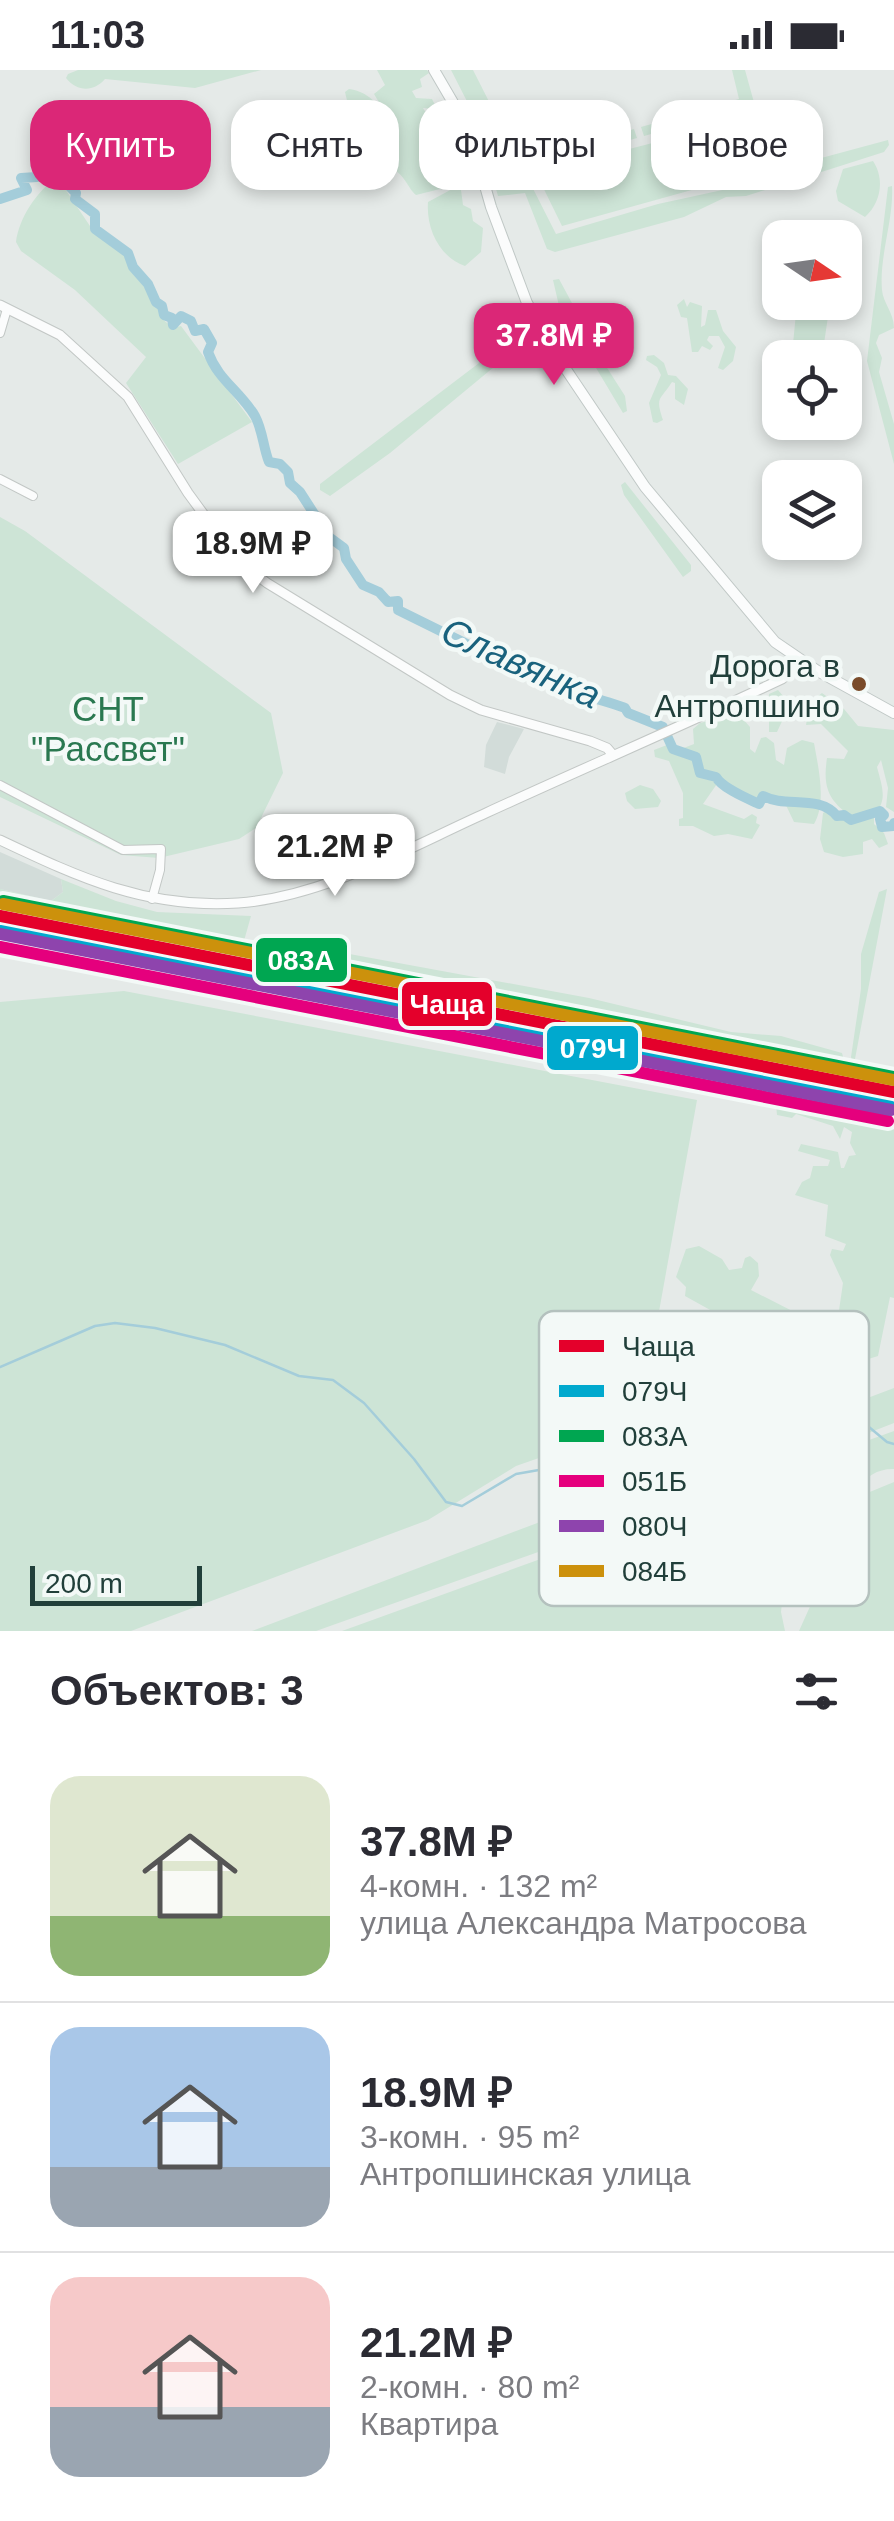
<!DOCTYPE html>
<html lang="ru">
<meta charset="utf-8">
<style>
:root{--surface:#fff;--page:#f2f2f3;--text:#2b2b33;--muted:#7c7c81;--line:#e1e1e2;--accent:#db2777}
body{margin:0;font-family:Helvetica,sans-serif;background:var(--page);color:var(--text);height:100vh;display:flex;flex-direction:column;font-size:38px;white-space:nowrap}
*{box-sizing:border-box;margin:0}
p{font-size:32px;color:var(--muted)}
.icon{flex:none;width:55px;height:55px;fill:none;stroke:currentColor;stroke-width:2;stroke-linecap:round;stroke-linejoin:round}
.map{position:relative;height:1561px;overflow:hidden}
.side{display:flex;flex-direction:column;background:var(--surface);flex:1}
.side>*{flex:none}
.hud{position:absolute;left:30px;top:30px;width:835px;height:90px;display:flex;gap:20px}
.needle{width:65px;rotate:103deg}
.controls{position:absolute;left:762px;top:150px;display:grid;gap:20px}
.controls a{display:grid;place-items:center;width:100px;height:100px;border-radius:20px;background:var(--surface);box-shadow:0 5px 15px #0003;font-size:50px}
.scale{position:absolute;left:30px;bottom:25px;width:172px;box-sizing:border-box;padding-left:10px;border:5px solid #213f3a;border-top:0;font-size:28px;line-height:35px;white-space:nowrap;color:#213f3a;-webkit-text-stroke:8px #f3f9f7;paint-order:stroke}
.price{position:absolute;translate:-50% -85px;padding:0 22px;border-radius:20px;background:#fff;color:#222;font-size:32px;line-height:65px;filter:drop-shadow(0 2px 5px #0008)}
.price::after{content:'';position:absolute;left:50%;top:60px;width:30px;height:22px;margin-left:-15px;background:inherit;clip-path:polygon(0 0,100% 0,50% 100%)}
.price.current{background:var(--accent);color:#fff}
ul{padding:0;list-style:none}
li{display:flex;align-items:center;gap:30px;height:250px;padding:0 50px}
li+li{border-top:2px solid var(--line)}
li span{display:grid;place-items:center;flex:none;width:280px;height:200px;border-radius:30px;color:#555}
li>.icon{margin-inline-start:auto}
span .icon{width:120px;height:120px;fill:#fffc;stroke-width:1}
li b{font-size:42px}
h2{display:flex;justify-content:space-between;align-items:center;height:120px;padding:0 50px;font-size:42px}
.pill{padding:0 35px;border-radius:30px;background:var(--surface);box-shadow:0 5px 15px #0003;font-size:35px;line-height:90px}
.pill.current{background:var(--accent);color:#fff}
.status{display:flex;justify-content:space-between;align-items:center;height:70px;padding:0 50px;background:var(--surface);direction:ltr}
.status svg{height:28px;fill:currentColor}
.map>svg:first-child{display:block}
.built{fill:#d2dcd9}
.green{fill:#cde4d6}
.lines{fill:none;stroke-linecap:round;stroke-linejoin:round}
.stream{stroke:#a4cdda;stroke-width:2.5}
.river{stroke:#a4cdda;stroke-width:10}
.minor-casing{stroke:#c2c7c5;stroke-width:10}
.tertiary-casing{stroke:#c2c7c5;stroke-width:11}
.secondary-casing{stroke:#c0c8c6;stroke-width:12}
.minor{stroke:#fbfcfc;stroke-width:8}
.tertiary{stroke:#fbfcfc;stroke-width:9}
.secondary{stroke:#fbfcfc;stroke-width:10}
.rail-1-casing{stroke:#f3f9f7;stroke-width:20}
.rail-2-casing{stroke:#f3f9f7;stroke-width:20}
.rail-3-casing{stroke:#f3f9f7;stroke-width:20}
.rail-4-casing{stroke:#f3f9f7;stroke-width:20}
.rail-5-casing{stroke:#f3f9f7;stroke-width:20}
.rail-6-casing{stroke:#f3f9f7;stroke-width:20}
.rail-1{stroke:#e4002b;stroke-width:12}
.rail-2{stroke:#00a9ce;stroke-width:12}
.rail-3{stroke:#00a651;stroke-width:12}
.rail-4{stroke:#e5007d;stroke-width:12}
.rail-5{stroke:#8e44ad;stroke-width:12}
.rail-6{stroke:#cc910c;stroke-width:12}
.bus-dot{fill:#7a4b2a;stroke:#f3f9f7;stroke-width:4}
.labels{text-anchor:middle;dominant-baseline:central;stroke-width:9;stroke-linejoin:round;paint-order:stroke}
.bus-label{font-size:32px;fill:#213f3a;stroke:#f3f9f7;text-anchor:end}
.park-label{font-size:35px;fill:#2a7850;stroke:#f3f9f7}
.water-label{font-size:38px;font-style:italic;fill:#19627d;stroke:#f3f9f7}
.key{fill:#f3f9f7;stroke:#b4c1be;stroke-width:2.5}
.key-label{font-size:28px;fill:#213f3a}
.line-badge{stroke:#f3f9f7;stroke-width:4}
.badge-label{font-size:28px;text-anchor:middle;font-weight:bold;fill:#fff}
</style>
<div class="status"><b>11:03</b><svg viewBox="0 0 49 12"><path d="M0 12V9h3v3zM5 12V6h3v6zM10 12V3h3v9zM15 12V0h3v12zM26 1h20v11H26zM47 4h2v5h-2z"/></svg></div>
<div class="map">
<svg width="894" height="1561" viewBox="0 0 894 1561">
<rect width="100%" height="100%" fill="#e5eae8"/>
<path class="built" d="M497 652 524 659 509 687 505 704 484 697 486 675Z
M0 782 61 809 63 822 51 831 0 819Z"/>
<path class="green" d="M78 0H261L195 18 105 9C94 22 77 22 66 8L68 4Z
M377 0H427L429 3 420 9 422 17 412 21 416 28 432 29 435 35 433 39 423 38 431 51 422 58 430 71C455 73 465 92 456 115L416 125C411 121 409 116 406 112 398 98 379 92 369 79L378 61 362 52 358 43 349 39 345 22 349 19C366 21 381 34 385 50L389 49 374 24 385 15Z
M451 0H473L556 164 658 134 727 119 759 106 741 39 644 66 641 57 739 29 732 0H745L773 101 888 70 889 75 884 82 746 126 726 127 684 147 555 182 547 179 525 123 498 126 491 101 500 100 498 92Z
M738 51 753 103 562 156 536 103Z
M634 59 637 68 555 92 548 87 549 83Z
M873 91C885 109 881 133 865 147L838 131 836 121 843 99Z
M57 107 92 159 126 186 132 201 158 235 160 247 173 258 181 256 252 352 178 394 126 313 146 287 75 220 21 181 16 172C19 148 37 121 57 107Z
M892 116C894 149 879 186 882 220 883 233 894 243 894 258L879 265 876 273 882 288 879 302 894 354V394L867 291 888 117Z
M454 118 461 120 463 135 471 139 473 151 483 158 481 182 465 196C439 187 426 158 428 132Z
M559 209 593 272 602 264 607 266V273L595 279 625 326 627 341 623 343 559 236 553 210Z
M684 229 687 237 690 232 702 236 701 257 705 255 708 240H716L723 261 736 277 733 291 723 300 718 298 725 277 719 266H709L707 270 713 276 710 280 702 276 698 282H692L687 248 681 247 677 235Z
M797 233H830L822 287H796L792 284Z
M504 274H509L511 283 390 383 330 426 320 420V414Z
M654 285 664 293 668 305 676 306 688 319 684 335 675 329V313L672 312C660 331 655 326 663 350L657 353 653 352 649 333 661 305 657 297 646 290 647 286Z
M625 412 691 495V501L683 507 624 425 621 415Z
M0 447 25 461 271 643 283 703 256 758 239 769 159 788 121 785 0 727Z
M778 620 790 634 777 662H769V624Z
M822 623 844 639 858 656 894 660V742L886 737 888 718 881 690 877 697C881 713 889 732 874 743V754L884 763 888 774 879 778 872 769 863 772V784L843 787 824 782 820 769 823 743 828 740 847 750 849 745C827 729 823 715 827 688L844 689 848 681 821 654 806 655 807 649 814 646 817 627Z
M751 634 753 646 742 648 750 657V679L755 683 761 668 766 667 774 673 776 690 784 695 787 678 802 670 814 673C818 696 827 733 814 754L794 752 783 729 763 730 755 735C741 731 732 719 719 711L703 734 744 749 752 744 757 747 756 753 760 755 752 769 728 764 714 766 693 756H679V749L683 748V723L669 691 655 687 654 680 672 673 681 679 694 674 693 659 700 653 735 644Z
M640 715 653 719 661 731 658 737 635 739 627 731 625 723Z
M61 809 116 831 157 842 251 846 240 885 152 872 0 839V819L51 831 63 822Z
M887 819 855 989 859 995 894 1004V1009L866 1005 853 995 851 987 861 919V884L879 822Z
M306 876 589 928 731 962 781 966 842 983 846 998 804 995 798 990 773 983 758 975 714 965 608 949 593 939 579 935 574 940 447 910 304 880Z
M124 921 697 1030 639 1353 516 1396 428 1450 131 1561H0V932Z
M774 1024C799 1027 821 1036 846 1040 864 1043 876 1038 894 1045V1228L890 1227 878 1286 821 1304 823 1264 837 1254 843 1213 830 1185 832 1179 843 1181 846 1174 825 1166 828 1135 795 1125 802 1112 810 1108 813 1096H828L830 1090 798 1081 801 1074 838 1082 841 1098H844L849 1086 856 1085 850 1073 852 1062 844 1057 840 1069 833 1056 796 1044 792 1048 777 1045 776 1035 772 1030Z
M699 1176 722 1189 729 1200 742 1198 745 1188 750 1186 758 1193 759 1206 751 1220 802 1246C805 1268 797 1280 780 1293L787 1304 786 1316 708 1341H690L693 1332 686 1315 703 1307 723 1306 730 1251 685 1226 686 1217 676 1207 686 1179Z
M894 1318V1353L817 1383 316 1561H252Z
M894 1361V1399C859 1398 845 1437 832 1463L821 1460 817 1454 820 1447H813L814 1459 800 1461 795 1467 783 1523 781 1542 785 1561H342Z
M894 1412V1561H799L821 1512 827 1514 829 1527 833 1528C846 1508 855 1477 848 1455L860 1426Z"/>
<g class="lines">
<path class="stream" d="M0 1297 95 1256 115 1253 155 1258 225 1275 299 1306 333 1310 364 1333 414 1389 446 1432 462 1436 516 1404 556 1397 646 1364 670 1370 819 1315 841 1320 851 1342 887 1372 894 1374"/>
<path class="river" d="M0 129 27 120 21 108 37 107 49 97 67 108V114L76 123 75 129 95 144V159L128 183 133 197 148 214 156 232 162 236 164 245 172 248 173 255 181 246 191 251 195 261 204 259 212 273 208 282C218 310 240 321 255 346 263 361 263 377 269 392L280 394 288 402 290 413 300 422 329 467 344 478 346 489 363 515 379 522 388 532 398 531V540L479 580 509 589 517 596 541 598 577 617 581 626C595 627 611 633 625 638L628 643 663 657 673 679 696 687 700 703 716 707C722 718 746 728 759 734L763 726C785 738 819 724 837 746L844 745 851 750 880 741 884 745 880 749 882 757 893 756 894 753"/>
<g class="minor-casing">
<path id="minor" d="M0 263 7 239
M0 409 33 426
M0 715 123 780 161 779 160 800 152 829"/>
</g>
<g class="tertiary-casing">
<path id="tertiary" d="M0 235 60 265 128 327 188 423 237 490 267 513 450 625 481 640 590 671 607 678 613 685
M0 770C80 808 147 839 238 833 324 827 408 778 486 743 584 698 684 655 782 609L803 592"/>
</g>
<g class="secondary-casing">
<path id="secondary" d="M434 0 469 60 491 137 527 233 553 280 645 417 775 572 816 600 894 643"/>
</g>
<use href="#minor" class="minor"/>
<use href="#tertiary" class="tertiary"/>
<use href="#secondary" class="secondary"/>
<g class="rail-1-casing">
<path id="rail-1" d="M0 846 894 1022"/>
</g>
<g class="rail-2-casing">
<path id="rail-2" d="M0 861 891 1037"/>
</g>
<g class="rail-3-casing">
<path id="rail-3" d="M3 831 894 1007"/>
</g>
<g class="rail-4-casing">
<path id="rail-4" d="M0 877 888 1051"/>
</g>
<g class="rail-5-casing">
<path id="rail-5" d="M0 864 891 1040"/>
</g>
<g class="rail-6-casing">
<path id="rail-6" d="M3 834 894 1010"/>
</g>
<use href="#rail-1" class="rail-1"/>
<use href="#rail-2" class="rail-2"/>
<use href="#rail-3" class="rail-3"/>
<use href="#rail-4" class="rail-4"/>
<use href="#rail-5" class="rail-5"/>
<use href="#rail-6" class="rail-6"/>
</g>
<circle class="bus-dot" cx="859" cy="614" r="9"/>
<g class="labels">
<g class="bus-label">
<text x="840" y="596">Дорога в<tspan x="840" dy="40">Антропшино</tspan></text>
</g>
<g class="park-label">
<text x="108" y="638">СНТ<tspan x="108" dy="40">"Рассвет"</tspan></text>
</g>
<g class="water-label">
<text transform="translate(521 593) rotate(24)">Славянка</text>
</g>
</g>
<rect x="539" y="1241" width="330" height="295" rx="15" class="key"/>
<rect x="559" y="1270" width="45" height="12" fill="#e4002b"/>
<rect x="559" y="1315" width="45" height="12" fill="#00a9ce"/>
<rect x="559" y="1360" width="45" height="12" fill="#00a651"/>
<rect x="559" y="1405" width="45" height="12" fill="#e5007d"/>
<rect x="559" y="1450" width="45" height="12" fill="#8e44ad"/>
<rect x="559" y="1495" width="45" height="12" fill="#cc910c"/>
<g class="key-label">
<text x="622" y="1286">Чаща</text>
<text x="622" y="1331">079Ч</text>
<text x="622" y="1376">083А</text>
<text x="622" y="1421">051Б</text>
<text x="622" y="1466">080Ч</text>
<text x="622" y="1511">084Б</text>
</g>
<g class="line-badge">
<rect x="254" y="866" width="95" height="48" rx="10" fill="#00a651"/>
<rect x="400" y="910" width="94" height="48" rx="10" fill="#e4002b"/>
<rect x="545" y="954" width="95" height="48" rx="10" fill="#00a9ce"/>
</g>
<g class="badge-label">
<text x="301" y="900">083А</text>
<text x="447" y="944">Чаща</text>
<text x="593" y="988">079Ч</text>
</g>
</svg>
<div class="controls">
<a><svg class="needle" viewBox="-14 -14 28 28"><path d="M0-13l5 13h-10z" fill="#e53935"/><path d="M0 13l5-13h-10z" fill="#7c7c81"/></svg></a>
<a><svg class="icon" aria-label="locate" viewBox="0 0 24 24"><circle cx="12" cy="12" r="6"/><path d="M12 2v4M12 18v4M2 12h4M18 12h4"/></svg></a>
<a><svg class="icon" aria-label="layers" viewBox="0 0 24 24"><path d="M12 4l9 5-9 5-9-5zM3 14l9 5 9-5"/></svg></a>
</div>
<div class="scale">200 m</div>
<b class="price current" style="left:554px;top:318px">37.8M ₽</b>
<b class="price" style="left:253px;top:526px">18.9M ₽</b>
<b class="price" style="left:335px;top:829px">21.2M ₽</b>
<div class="hud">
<a class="pill current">Купить</a>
<a class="pill">Снять</a>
<a class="pill">Фильтры</a>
<a class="pill">Новое</a>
</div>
</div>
<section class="side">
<h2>Объектов: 3<svg class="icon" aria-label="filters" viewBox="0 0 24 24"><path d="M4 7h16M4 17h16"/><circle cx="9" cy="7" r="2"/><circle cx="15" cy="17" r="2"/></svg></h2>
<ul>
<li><span style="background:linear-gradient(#dfe7d0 70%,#8fb573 0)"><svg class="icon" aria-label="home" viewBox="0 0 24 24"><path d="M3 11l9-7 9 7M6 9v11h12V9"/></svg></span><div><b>37.8M ₽</b><p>4-комн. · 132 m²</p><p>улица Александра Матросова</p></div></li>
<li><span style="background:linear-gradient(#a9c7e8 70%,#9aa5b1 0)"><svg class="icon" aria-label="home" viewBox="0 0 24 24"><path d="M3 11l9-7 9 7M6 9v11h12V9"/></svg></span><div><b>18.9M ₽</b><p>3-комн. · 95 m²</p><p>Антропшинская улица</p></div></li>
<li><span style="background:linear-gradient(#f6c9c9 65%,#9aa5b1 0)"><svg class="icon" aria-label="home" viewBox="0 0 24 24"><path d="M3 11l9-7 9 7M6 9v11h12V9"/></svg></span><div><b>21.2M ₽</b><p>2-комн. · 80 m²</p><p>Квартира</p></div></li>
</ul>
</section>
